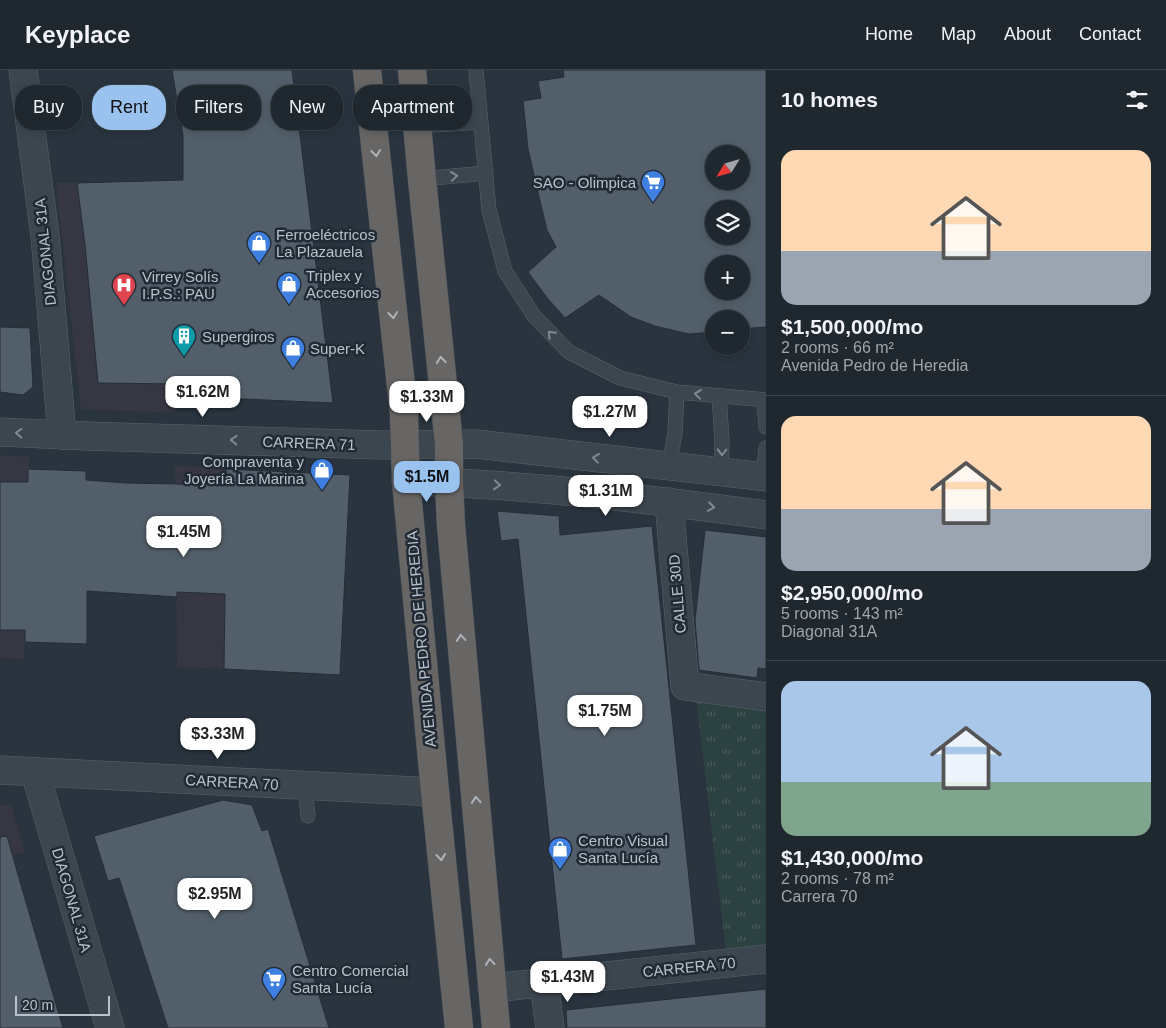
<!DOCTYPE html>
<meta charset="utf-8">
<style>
:root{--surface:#1f272f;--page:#272f37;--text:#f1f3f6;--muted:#a1a5aa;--line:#3c444b;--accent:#99c2ef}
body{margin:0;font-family:Arial,sans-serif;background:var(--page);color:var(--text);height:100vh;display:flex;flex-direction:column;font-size:19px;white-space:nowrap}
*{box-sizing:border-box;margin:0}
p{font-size:16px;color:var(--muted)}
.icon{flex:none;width:28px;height:28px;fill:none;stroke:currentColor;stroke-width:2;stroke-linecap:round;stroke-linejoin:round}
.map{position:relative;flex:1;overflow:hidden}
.sheet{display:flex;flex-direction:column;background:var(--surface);width:400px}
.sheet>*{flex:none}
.guide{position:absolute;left:15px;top:15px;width:475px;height:45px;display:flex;gap:10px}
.needle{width:32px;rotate:233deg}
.controls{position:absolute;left:705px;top:75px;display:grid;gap:10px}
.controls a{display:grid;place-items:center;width:45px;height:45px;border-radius:50%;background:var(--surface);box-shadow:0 2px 8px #0003,0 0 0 1px var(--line);font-size:25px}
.scale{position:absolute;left:15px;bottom:12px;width:95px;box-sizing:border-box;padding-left:5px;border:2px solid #b9c1ca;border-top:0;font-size:14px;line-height:18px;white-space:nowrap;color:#b9c1ca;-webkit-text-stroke:4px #212b35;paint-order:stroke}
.price{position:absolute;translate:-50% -42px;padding:0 11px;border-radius:10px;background:#fff;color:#222;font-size:16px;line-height:32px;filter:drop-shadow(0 1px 2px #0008)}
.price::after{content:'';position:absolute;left:50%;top:30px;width:15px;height:11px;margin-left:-8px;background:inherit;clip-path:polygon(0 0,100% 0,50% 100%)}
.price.active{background:var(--accent);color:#111}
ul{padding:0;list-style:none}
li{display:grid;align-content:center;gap:10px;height:265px;padding:0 15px}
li+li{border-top:1px solid var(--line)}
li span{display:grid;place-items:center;height:155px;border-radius:15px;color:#555}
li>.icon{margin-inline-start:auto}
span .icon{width:90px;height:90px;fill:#fffc;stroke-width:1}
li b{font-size:21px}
h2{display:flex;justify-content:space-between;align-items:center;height:60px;padding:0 15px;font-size:21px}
.chip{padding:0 18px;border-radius:20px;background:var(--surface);box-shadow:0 2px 8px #0003,0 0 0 1px var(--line);font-size:18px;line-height:45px}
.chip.active{background:var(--accent);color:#111}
header{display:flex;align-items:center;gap:30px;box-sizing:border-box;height:70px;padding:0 25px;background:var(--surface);border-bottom:1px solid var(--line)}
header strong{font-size:24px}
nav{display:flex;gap:28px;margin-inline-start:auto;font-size:18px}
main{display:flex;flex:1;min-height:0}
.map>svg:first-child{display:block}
.medical{fill:#373744}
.park{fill:url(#park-tufts)}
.building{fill:#525f6a;stroke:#232d37;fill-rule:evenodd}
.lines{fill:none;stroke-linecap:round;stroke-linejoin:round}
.service-casing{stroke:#5a646d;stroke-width:15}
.minor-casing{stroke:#5a646d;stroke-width:29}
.tertiary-casing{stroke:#5a646d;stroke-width:29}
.trunk-casing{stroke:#47515a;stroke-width:29}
.service{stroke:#3c464f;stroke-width:14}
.minor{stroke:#3c464f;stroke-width:28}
.tertiary{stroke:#3c464f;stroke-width:28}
.trunk{stroke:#686664;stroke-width:28}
.oneway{stroke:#adb3bb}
.oneway2{stroke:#818a93}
.labels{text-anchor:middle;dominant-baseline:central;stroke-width:5;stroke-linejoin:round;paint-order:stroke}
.poi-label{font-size:15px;fill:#b9c1ca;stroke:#212b35;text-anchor:start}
.street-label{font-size:15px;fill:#b9c1ca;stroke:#212b35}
</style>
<header>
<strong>Keyplace</strong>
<nav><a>Home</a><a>Map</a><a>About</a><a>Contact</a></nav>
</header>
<main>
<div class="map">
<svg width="766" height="958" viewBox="0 0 766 958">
<defs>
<pattern id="park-tufts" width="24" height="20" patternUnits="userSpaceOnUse" patternTransform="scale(1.25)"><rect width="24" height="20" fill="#2c4241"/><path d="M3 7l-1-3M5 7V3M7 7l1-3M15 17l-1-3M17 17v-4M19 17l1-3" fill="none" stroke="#485c5b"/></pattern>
</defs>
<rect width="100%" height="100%" fill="#29343f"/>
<path class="medical" d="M182 110 175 343 81 339 56 113Z
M0 385 29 387 24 589 0 588Z
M175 396 226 398 224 599 177 597Z
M0 735H11L25 782 0 789Z"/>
<path class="park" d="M696 627 766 636V878L726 882Z"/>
<path class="building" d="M172 0H292L333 333 176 326V314L98 313 85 175 77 113 183 110V66Z
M563 0H766V257L741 259V249H714V262L689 264 655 256 631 247 599 225 565 248 548 229 528 202 556 177 547 160 539 127 528 79 523 31 541 28 538 11 564 7ZM714 84H741V111H714ZM714 139H741V166H714ZM714 194H741V221H714Z
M0 257 30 258 33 317 23 325 0 322Z
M28 399 86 401V410L126 413 226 415V399L350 405 340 605 224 599 225 524 177 522V527L87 521V574L25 572V560H0V412H28Z
M497 441 559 446 560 465 652 456 696 875 562 889 518 469 501 471Z
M705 460 766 467V599L758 598 757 608 699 600 695 550Z
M223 730 252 735 262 761 268 759 329 958H168L119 808 108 811 94 766Z
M7 766 25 829 63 958H0V767Z
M766 919V958H567L566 940Z"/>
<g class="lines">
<g class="service-casing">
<path id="service" d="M476 0 489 140 505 201 534 246 569 282 620 308 677 322 766 330
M417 56 481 52
M422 109 486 103
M719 326 722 370 721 403
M764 330 766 357
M669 396 675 363 677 322
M763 407 766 378
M305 716 308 746"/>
</g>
<g class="minor-casing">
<path id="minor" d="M23 0 45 166 62 365
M669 432 685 616 766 627
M0 700 435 722
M35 702 110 958
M544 913 550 958
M492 918 766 889"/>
</g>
<g class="tertiary-casing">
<path id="tertiary" d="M0 362 86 366 381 375 476 374 766 407
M406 411C527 414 647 429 766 445"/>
</g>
<g class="trunk-casing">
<path id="trunk" d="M367 0 404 344 406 411 435 722 459 958
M412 0 422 109 449 374V412L451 455 496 958"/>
</g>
<use href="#service" class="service"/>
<use href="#minor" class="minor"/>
<use href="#tertiary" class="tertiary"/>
<use href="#trunk" class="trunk"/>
</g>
<defs><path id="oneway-chevron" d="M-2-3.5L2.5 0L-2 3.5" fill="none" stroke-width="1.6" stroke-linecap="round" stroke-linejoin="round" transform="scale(1.25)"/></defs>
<g class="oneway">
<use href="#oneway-chevron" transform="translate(376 83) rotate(84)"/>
<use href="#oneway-chevron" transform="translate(393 245) rotate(84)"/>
<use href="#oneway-chevron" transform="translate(441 290) rotate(-96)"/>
<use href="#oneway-chevron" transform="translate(461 568) rotate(-95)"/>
<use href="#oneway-chevron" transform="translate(476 730) rotate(-95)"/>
<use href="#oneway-chevron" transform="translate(441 787) rotate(84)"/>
<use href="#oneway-chevron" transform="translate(490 892) rotate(-95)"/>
</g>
<g class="oneway2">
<use href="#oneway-chevron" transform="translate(454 106) rotate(-7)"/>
<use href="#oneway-chevron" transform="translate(551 264) rotate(-133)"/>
<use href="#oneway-chevron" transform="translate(698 324) rotate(-174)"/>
<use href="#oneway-chevron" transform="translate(19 363) rotate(-177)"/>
<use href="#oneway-chevron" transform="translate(234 370) rotate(-178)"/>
<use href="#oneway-chevron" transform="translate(722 382) rotate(91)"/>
<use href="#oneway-chevron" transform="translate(596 388) rotate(-173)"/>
<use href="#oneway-chevron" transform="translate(497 415) rotate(5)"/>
<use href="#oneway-chevron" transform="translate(711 437) rotate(8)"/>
</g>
<defs>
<g id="supermarket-pin" transform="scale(1.25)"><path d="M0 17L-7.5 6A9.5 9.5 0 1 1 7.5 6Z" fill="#3f7fe0" stroke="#212b35"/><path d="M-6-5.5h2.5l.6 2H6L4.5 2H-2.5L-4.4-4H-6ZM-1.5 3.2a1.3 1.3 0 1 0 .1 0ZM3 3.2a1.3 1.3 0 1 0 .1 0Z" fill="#fff"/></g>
<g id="shop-pin" transform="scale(1.25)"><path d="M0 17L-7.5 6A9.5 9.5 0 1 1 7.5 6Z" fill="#3f7fe0" stroke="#212b35"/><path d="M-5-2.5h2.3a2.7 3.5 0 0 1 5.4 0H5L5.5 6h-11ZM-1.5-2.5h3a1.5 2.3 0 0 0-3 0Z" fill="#fff"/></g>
<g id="hospital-pin" transform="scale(1.25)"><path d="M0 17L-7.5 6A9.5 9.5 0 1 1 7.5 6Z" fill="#e0444e" stroke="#212b35"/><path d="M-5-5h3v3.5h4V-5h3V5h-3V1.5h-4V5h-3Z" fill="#fff"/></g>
<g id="building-pin" transform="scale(1.25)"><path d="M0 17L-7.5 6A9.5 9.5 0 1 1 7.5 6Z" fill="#0f9aa8" stroke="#212b35"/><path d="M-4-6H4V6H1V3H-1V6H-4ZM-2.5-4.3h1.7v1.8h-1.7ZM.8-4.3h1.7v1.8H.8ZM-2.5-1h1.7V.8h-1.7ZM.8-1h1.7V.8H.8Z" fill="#fff"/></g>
</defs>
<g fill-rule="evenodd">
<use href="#supermarket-pin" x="653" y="112"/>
<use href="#shop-pin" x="259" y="173"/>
<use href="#shop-pin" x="289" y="214"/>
<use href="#hospital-pin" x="124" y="215"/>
<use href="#building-pin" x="184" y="266"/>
<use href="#shop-pin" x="293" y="278"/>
<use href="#shop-pin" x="322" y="400"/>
<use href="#shop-pin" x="560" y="779"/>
<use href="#supermarket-pin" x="274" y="909"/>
</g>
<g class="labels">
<g class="poi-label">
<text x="636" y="112" text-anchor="end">SAO - Olimpica</text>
<text x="276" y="164">Ferroeléctricos<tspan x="276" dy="17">La Plazauela</tspan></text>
<text x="306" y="205">Triplex y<tspan x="306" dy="17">Accesorios</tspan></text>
<text x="142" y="206">Virrey Solís<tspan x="142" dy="17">I.P.S.: PAU</tspan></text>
<text x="202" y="266">Supergiros</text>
<text x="310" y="278">Super-K</text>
<text x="304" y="391" text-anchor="end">Compraventa y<tspan x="304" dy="17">Joyería La Marina</tspan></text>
<text x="578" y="770">Centro Visual<tspan x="578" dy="17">Santa Lucía</tspan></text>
<text x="292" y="900">Centro Comercial<tspan x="292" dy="17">Santa Lucía</tspan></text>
</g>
<g class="street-label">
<text transform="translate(45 182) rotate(-96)">DIAGONAL 31A</text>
<text transform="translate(309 373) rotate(2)">CARRERA 71</text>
<text transform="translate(677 524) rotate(-95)">CALLE 30D</text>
<text transform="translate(421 569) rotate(-95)">AVENIDA PEDRO DE HEREDIA</text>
<text transform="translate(232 712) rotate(3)">CARRERA 70</text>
<text transform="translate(72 830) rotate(74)">DIAGONAL 31A</text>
<text transform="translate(689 897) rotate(-6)">CARRERA 70</text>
</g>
</g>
</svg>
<div class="controls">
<a><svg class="needle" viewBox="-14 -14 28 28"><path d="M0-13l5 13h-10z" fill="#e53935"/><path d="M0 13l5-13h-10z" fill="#a1a5aa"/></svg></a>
<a><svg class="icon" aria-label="layers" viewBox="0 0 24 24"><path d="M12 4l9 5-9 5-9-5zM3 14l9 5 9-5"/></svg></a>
<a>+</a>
<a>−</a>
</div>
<div class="scale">20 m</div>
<b class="price" style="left:203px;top:348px">$1.62M</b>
<b class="price" style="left:427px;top:353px">$1.33M</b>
<b class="price" style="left:610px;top:368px">$1.27M</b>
<b class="price active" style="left:427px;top:433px">$1.5M</b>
<b class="price" style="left:606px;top:447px">$1.31M</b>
<b class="price" style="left:184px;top:488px">$1.45M</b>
<b class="price" style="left:605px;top:667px">$1.75M</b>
<b class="price" style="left:218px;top:690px">$3.33M</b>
<b class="price" style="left:215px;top:850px">$2.95M</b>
<b class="price" style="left:568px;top:933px">$1.43M</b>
<div class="guide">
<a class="chip">Buy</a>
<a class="chip active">Rent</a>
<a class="chip">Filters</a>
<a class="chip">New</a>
<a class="chip">Apartment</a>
</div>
</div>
<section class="sheet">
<h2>10 homes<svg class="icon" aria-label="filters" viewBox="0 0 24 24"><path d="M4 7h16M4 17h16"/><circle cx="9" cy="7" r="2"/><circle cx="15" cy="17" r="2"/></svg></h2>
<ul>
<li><span style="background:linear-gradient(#ffd9b3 65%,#9aa5b1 0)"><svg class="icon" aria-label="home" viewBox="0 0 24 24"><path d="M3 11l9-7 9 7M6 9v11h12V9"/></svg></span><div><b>$1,500,000/mo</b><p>2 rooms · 66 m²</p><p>Avenida Pedro de Heredia</p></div></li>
<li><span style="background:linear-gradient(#ffd9b3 60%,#9aa5b1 0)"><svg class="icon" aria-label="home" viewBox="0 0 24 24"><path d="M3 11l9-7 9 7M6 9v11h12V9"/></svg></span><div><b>$2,950,000/mo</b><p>5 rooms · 143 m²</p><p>Diagonal 31A</p></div></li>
<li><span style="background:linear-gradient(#a9c7e8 65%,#7fa58c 0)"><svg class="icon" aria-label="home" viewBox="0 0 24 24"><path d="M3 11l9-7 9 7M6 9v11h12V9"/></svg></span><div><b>$1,430,000/mo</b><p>2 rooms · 78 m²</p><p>Carrera 70</p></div></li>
</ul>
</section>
</main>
